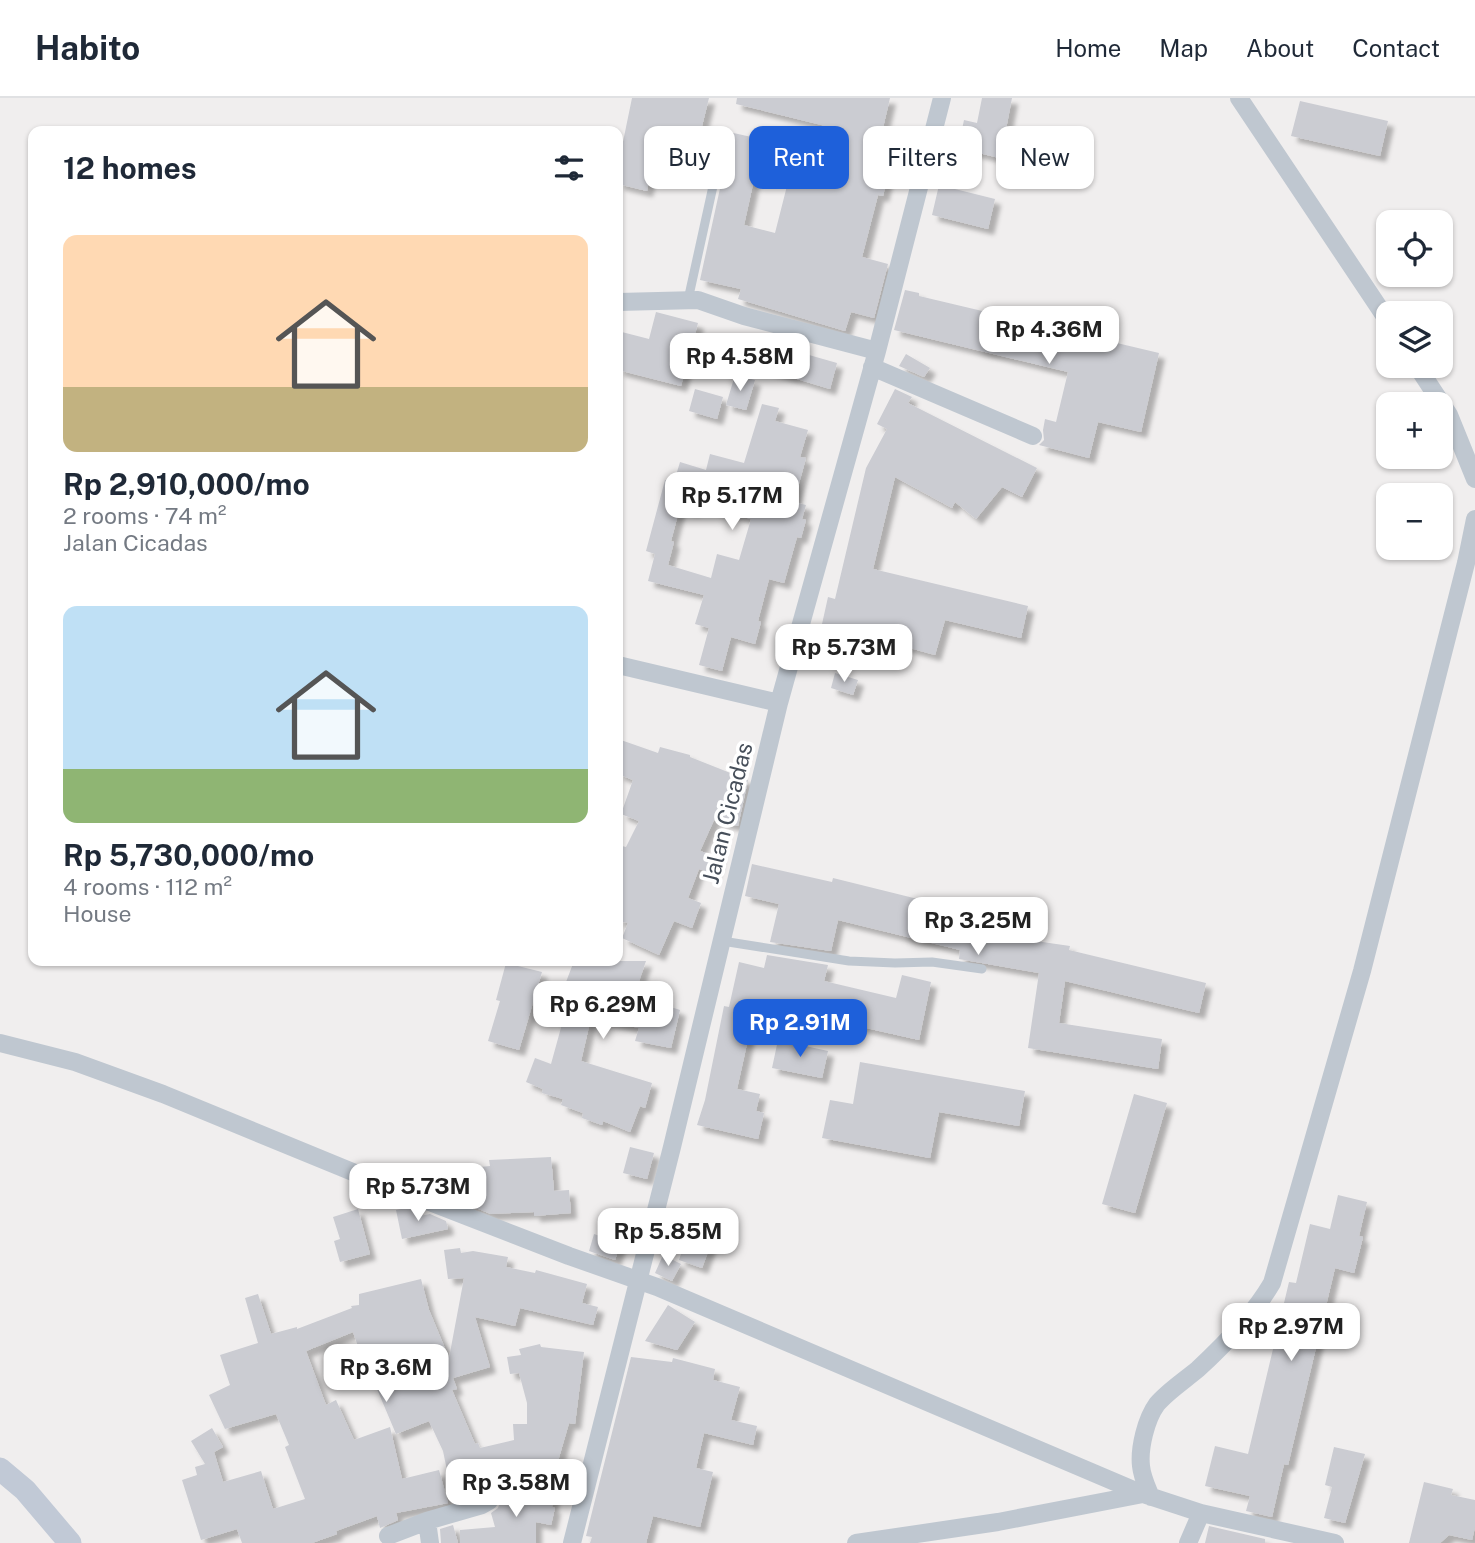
<!DOCTYPE html>
<meta charset="utf-8">
<style>
:root{--surface:#fff;--page:#f6f6f7;--text:#1f2937;--muted:#747a83;--line:#e0e1e3;--accent:#1e60da}
body{margin:0;font-family:"Public Sans",sans-serif;background:var(--page);color:var(--text);height:100vh;display:flex;flex-direction:column;font-size:26px;white-space:nowrap}
*{box-sizing:border-box;margin:0}
p{font-size:23px;color:var(--muted)}
.icon{flex:none;width:38px;height:38px;fill:none;stroke:currentColor;stroke-width:2;stroke-linecap:round;stroke-linejoin:round}
.map{position:relative;flex:1;overflow:hidden}
.panel{position:absolute;left:28px;top:28px;width:595px;height:840px;display:flex;flex-direction:column;background:var(--surface);border-radius:14px;box-shadow:0 2px 5px #0004}
.panel>*{flex:none}
.hud{position:absolute;left:644px;top:28px;width:665px;height:63px;display:flex;gap:14px}
.fabs{position:absolute;left:1376px;top:112px;display:grid;gap:14px}
.fabs a{display:grid;place-items:center;width:77px;height:77px;border-radius:14px;background:var(--surface);box-shadow:0 2px 5px #0004;font-size:35px}
.price{position:absolute;translate:-50% -60px;padding:0 16px;border-radius:14px;background:#fff;color:#222;font-size:23px;line-height:46px;filter:drop-shadow(0 2px 4px #0008)}
.price::after{content:'';position:absolute;left:50%;top:42px;width:21px;height:16px;margin-left:-10px;background:inherit;clip-path:polygon(0 0,100% 0,50% 100%)}
.price.active{background:var(--accent);color:#fff}
ul{padding:0;list-style:none}
li{display:grid;align-content:center;gap:14px;height:371px;padding:0 35px}
li span{display:grid;place-items:center;height:217px;border-radius:14px;color:#555}
li>.icon{margin-inline-start:auto}
span .icon{width:126px;height:126px;fill:#fffc;stroke-width:1}
li b{font-size:30px}
h2{display:flex;justify-content:space-between;align-items:center;height:84px;padding:0 35px;font-size:30px}
.pill{padding:0 24px;border-radius:14px;background:var(--surface);box-shadow:0 2px 5px #0004;font-size:24px;line-height:63px}
.pill.active{background:var(--accent);color:#fff}
header{display:flex;align-items:center;gap:42px;box-sizing:border-box;height:98px;padding:0 35px;background:var(--surface);border-bottom:2px solid var(--line)}
header strong{font-size:33px}
nav{display:flex;gap:38px;margin-inline-start:auto;font-size:24px}
.map>svg:first-child{display:block}
.building{fill:#cbccd2;fill-rule:evenodd;filter:url(#shadow)}
.lines{fill:none;stroke-linecap:round;stroke-linejoin:round}
.lane{stroke:#bfc7d0;stroke-width:9}
.street{stroke:#bfc7d0;stroke-width:18}
.secondary{stroke:#c1c9d6;stroke-width:23}
.labels{text-anchor:middle;dominant-baseline:central;stroke-width:7;stroke-linejoin:round;paint-order:stroke}
.street-label{font-size:23px;fill:#474f5a;stroke:#fff}
</style>
<header>
<strong>Habito</strong>
<nav><a>Home</a><a>Map</a><a>About</a><a>Contact</a></nav>
</header>
<div class="map">
<svg width="1475" height="1445" viewBox="0 0 1475 1445">
<defs>
<filter id="shadow"><feDropShadow dx="6" dy="6" stdDeviation="2" flood-color="#0004"/></filter>
</defs>
<rect width="100%" height="100%" fill="#f0eeee"/>
<path class="building" d="M632 0H709L702 28 828 56 834 30 736 6 737 0H890L882 34 897 38 883 98 878 97 862 159 888 166 874 220 851 214 845 233 738 201 741 191 700 182 724 72 722 65 723 59 657 44 647 93 618 86V68ZM757 68 790 76 775 135 744 127Z
M982 0H1012L1006 31 1040 40 1033 68 958 50 964 22 977 25Z
M1300 3 1388 23 1380 58 1291 38Z
M939 87 995 101 988 131 932 117Z
M905 192 919 195V198L1159 255 1141 334 1098 324 1089 360 1039 347 1044 342 1043 332 1045 321 1056 324 1068 274 894 232Z
M656 214 698 225 681 288 618 272V233L649 241Z
M774 247 837 265 830 291 767 272Z
M906 256 930 270 924 279 899 268Z
M735 277 755 282 746 312 726 307Z
M695 291 723 299 717 321 689 313Z
M895 291 912 299 908 305 1037 370 1022 399 1002 389 976 421 955 404 952 410 895 379 873 471 1028 508 1021 540 945 522 935 557 866 538 867 536 822 526 828 499 835 501 866 370 887 331 877 326Z
M762 306 779 310 775 323 808 332 800 359 806 360 794 404 806 407 802 421 806 422 801 440 797 439 784 485 769 481 758 523 761 524 755 546 731 539 722 573 699 567 709 530 695 526 704 497 648 483 655 456 646 453 665 382 674 384 680 364 706 372 710 356 744 365ZM695 405 751 421 739 462 717 456 711 480 668 467 674 444 671 443 680 409 693 413Z
M835 575 858 582 853 597 831 590Z
M618 641 658 655 660 649 690 657V659L748 682 738 728 714 722 700 753 719 759 713 776 699 771 688 800 701 805 692 830 674 823 659 857 622 840 628 825 618 823V747L626 749 639 723 621 716 633 682 618 676Z
M752 766 832 784 833 780 966 813 961 832 1070 848 1069 852 1206 885 1199 915 1065 883 1059 925 1162 941 1158 971 1028 950 1039 875 959 861 960 852 838 822 831 853 770 844 779 806 745 798Z
M767 857 828 867 824 883 896 900 902 877 931 884 919 942 756 905 737 991 760 996 756 1013 764 1015 758 1041 697 1027 705 1002 724 908 729 909 739 864 764 870Z
M574 863H646L637 889H639L638 896 666 902 665 907 680 912 671 950 635 943 639 930 591 920 581 963 652 985 645 1010 640 1008 630 1034 603 1023 602 1027 582 1020 583 1015 561 1007 563 1001 542 995 543 991 526 984 535 960 551 966 562 926 556 925 566 884Z
M506 865 542 874 519 952 488 943 500 903 496 902Z
M778 942 828 953 822 980 772 970Z
M860 964 1025 993 1019 1028 939 1014 930 1060 822 1040 830 1002 853 1006Z
M1134 996 1167 1005 1135 1115 1102 1106Z
M630 1049 654 1055 647 1081 623 1075Z
M551 1059 554 1093 569 1092 571 1115 534 1118V1114L491 1116 456 1102 454 1076 471 1075 470 1070 490 1068 489 1062Z
M1338 1097 1367 1104 1359 1138 1363 1139 1354 1175 1335 1170 1288 1367 1284 1366 1272 1419 1246 1413 1250 1398 1205 1388 1215 1348 1248 1356 1289 1184 1296 1185 1310 1126 1330 1131Z
M411 1109 418 1112 419 1118 430 1116 446 1123 448 1131 402 1141 396 1112Z
M358 1111 370 1156 340 1164 334 1143 340 1141 333 1119Z
M688 1135 712 1143 702 1170 679 1162Z
M594 1136 621 1145 615 1162 589 1153Z
M460 1150 461 1155 473 1153 508 1159 506 1169 535 1175 536 1172 587 1186 582 1205 598 1209 593 1227 520 1210 515 1228 475 1219 490 1269 453 1280 457 1291 452 1292 475 1346 478 1345 480 1350 514 1342 513 1326H527V1305L519 1275 510 1276 507 1259 521 1257 519 1251 540 1246 541 1249 584 1254 575 1326 569 1325 558 1363 507 1372 503 1366 493 1364 483 1373 472 1376V1378L449 1382 443 1353 429 1323 396 1336 377 1291 405 1279 393 1252 363 1263 353 1234 306 1253 326 1307 336 1302 354 1342 390 1329 402 1381 439 1372 448 1405 396 1415 398 1422 380 1430 377 1418 336 1433 337 1436 312 1445H242L237 1431 201 1442 182 1382 197 1377 195 1369 205 1366 191 1343 212 1330 223 1349 214 1354 223 1384 261 1373 273 1411 305 1401 285 1349 289 1347 276 1316 225 1331 209 1297 230 1287 220 1257 258 1245 245 1200 258 1196 271 1236 297 1229V1231L352 1210 351 1208 359 1207V1196L421 1181 429 1212 449 1260 464 1180 448 1181 444 1152Z
M663 1157 681 1166 672 1183 655 1175Z
M668 1207 695 1224 677 1252 645 1243Z
M631 1259 672 1264 673 1260 715 1271 713 1282 740 1289 731 1322 757 1328 753 1347 704 1335 696 1370 713 1374 700 1429 653 1418 646 1445H590L592 1439 586 1438Z
M1334 1349 1365 1356 1345 1425 1324 1420 1332 1389 1325 1387Z
M1424 1384 1453 1391 1451 1397 1475 1402V1429L1472 1442 1449 1437 1440 1445H1409Z
M556 1387 552 1409 555 1410 551 1427 536 1424V1445H460V1432L495 1429 491 1415 498 1410 501 1401Z
M453 1427 458 1445H441L440 1431Z
M1209 1428 1265 1441V1445H1205Z"/>
<g class="lines">
<path class="lane" d="M688 202 717 70
M722 843 849 863 895 865 932 864 982 871"/>
<path class="street" d="M1239 0 1388 223
M618 204 698 202 744 218 877 253
M1417 268 1449 317 1475 381
M872 269 1033 338
M618 567 779 605
M0 945 75 964 163 996 360 1077 569 1158 657 1189 1143 1396
M1151 1399C1147 1389 1142 1379 1141 1368 1139 1350 1146 1321 1157 1306 1168 1293 1185 1282 1198 1271 1225 1246 1254 1216 1272 1185L1362 873 1466 465 1475 421
M427 1423 430 1445
M388 1438 427 1423 482 1407 489 1403 491 1381 496 1375
M572 1445 672 1049 779 605 877 253 942 0
M856 1445 998 1424 1143 1396 1201 1415 1335 1445
M1188 1445 1201 1415"/>
<path class="secondary" d="M0 1371 25 1392 70 1445"/>
</g>
<g class="labels">
<g class="street-label">
<text transform="translate(727 715) rotate(-76)">Jalan Cicadas</text>
</g>
</g>
</svg>
<div class="fabs">
<a><svg class="icon" aria-label="locate" viewBox="0 0 24 24"><circle cx="12" cy="12" r="6"/><path d="M12 2v4M12 18v4M2 12h4M18 12h4"/></svg></a>
<a><svg class="icon" aria-label="layers" viewBox="0 0 24 24"><path d="M12 4l9 5-9 5-9-5zM3 14l9 5 9-5"/></svg></a>
<a>+</a>
<a>−</a>
</div>
<b class="price" style="left:1049px;top:268px">Rp 4.36M</b>
<b class="price" style="left:740px;top:295px">Rp 4.58M</b>
<b class="price" style="left:732px;top:434px">Rp 5.17M</b>
<b class="price" style="left:844px;top:586px">Rp 5.73M</b>
<b class="price" style="left:978px;top:859px">Rp 3.25M</b>
<b class="price" style="left:603px;top:943px">Rp 6.29M</b>
<b class="price active" style="left:800px;top:961px">Rp 2.91M</b>
<b class="price" style="left:418px;top:1125px">Rp 5.73M</b>
<b class="price" style="left:668px;top:1170px">Rp 5.85M</b>
<b class="price" style="left:1291px;top:1265px">Rp 2.97M</b>
<b class="price" style="left:386px;top:1306px">Rp 3.6M</b>
<b class="price" style="left:516px;top:1421px">Rp 3.58M</b>
<div class="hud">
<a class="pill">Buy</a>
<a class="pill active">Rent</a>
<a class="pill">Filters</a>
<a class="pill">New</a>
</div>
<section class="panel">
<h2>12 homes<svg class="icon" aria-label="filters" viewBox="0 0 24 24"><path d="M4 7h16M4 17h16"/><circle cx="9" cy="7" r="2"/><circle cx="15" cy="17" r="2"/></svg></h2>
<ul>
<li><span style="background:linear-gradient(#ffd9b3 70%,#c2b280 0)"><svg class="icon" aria-label="home" viewBox="0 0 24 24"><path d="M3 11l9-7 9 7M6 9v11h12V9"/></svg></span><div><b>Rp 2,910,000/mo</b><p>2 rooms · 74 m²</p><p>Jalan Cicadas</p></div></li>
<li><span style="background:linear-gradient(#bfe0f5 75%,#8fb573 0)"><svg class="icon" aria-label="home" viewBox="0 0 24 24"><path d="M3 11l9-7 9 7M6 9v11h12V9"/></svg></span><div><b>Rp 5,730,000/mo</b><p>4 rooms · 112 m²</p><p>House</p></div></li>
</ul>
</section>
</div>
